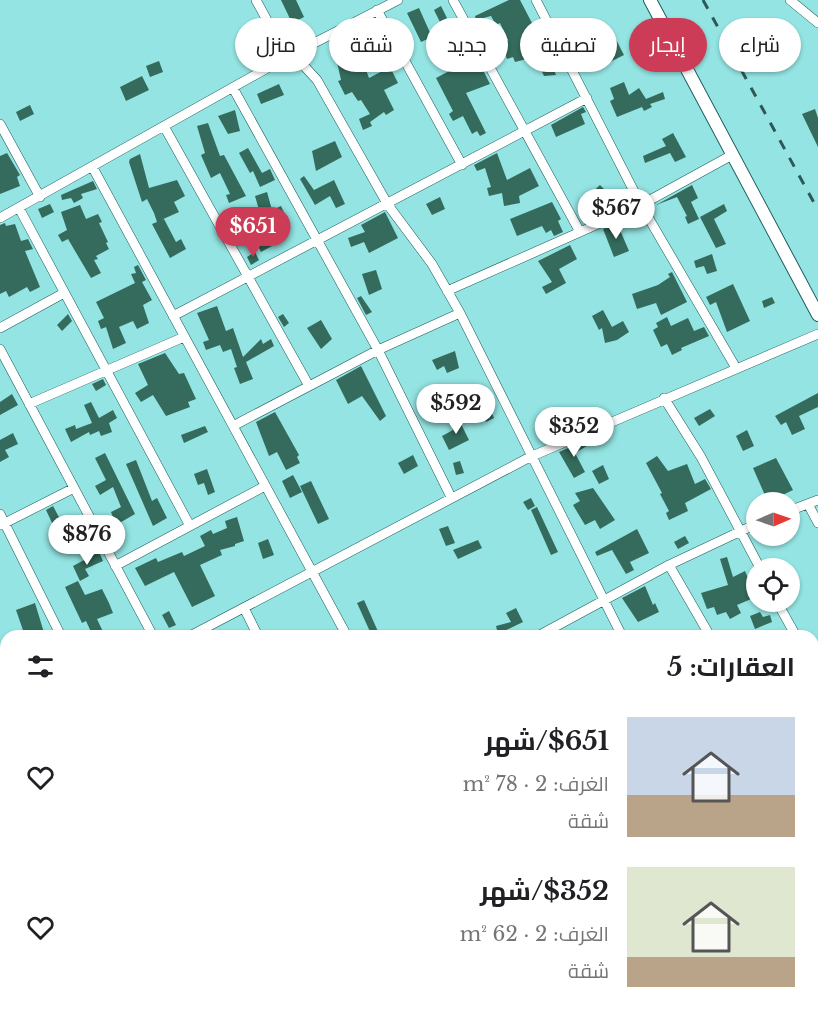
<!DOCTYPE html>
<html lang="ar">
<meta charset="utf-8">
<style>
:root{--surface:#fff;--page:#f2f2f2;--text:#202124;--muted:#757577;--accent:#cc3c57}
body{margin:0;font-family:"Libre Baskerville",Cairo,serif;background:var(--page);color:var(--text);direction:rtl;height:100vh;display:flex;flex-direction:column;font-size:22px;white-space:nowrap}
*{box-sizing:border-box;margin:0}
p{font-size:20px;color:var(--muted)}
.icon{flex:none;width:33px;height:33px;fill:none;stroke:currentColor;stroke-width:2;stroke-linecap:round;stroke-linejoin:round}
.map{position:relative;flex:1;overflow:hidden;direction:ltr}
.drawer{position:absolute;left:0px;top:630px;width:819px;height:386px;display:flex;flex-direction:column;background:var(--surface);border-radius:18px 18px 0 0;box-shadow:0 2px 4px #0004;direction:rtl}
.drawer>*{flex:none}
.top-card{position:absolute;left:18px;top:18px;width:783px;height:54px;direction:rtl;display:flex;gap:12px}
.needle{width:39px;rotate:88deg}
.controls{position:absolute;left:746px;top:492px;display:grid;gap:12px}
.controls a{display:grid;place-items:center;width:54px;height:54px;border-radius:50%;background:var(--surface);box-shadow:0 2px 4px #0004;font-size:30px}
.price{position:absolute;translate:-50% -51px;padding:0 14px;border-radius:21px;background:#fff;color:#222;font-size:20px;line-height:39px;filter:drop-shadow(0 2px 3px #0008)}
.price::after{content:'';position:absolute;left:50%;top:36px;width:18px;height:14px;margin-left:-9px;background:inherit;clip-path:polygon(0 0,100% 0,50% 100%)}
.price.current{background:var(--accent);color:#fff}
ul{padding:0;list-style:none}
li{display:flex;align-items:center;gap:18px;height:150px;padding:0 24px}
li span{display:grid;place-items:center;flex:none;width:168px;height:120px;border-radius:0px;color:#555}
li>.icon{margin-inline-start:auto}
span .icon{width:72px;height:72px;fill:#fffc;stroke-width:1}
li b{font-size:26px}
h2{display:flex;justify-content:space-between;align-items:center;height:72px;padding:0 24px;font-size:26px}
.pill{padding:0 21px;border-radius:27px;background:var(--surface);box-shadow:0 2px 4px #0004;font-size:21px;line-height:54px}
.pill.current{background:var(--accent);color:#fff}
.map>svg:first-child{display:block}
.building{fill:#346b5c}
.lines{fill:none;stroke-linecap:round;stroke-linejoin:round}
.street-casing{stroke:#1c5c5c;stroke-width:10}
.secondary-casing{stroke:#1c5c5c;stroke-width:14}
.highway-casing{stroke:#1c5c5c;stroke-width:18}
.street{stroke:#fff;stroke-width:9}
.secondary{stroke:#fff;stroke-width:12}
.highway{stroke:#fff;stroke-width:16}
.rail{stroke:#2e5857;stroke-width:3;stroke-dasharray:10 10;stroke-linecap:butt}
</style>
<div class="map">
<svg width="818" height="1015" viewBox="0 0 818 1015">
<rect width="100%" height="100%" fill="#93e4e2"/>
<path class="building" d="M281 0H296L304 17 292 23Z
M509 0H520L533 25 540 23 544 31 540 33 556 75 544 76 535 57 515 62 513 57 507 59 501 43 508 40 500 23 496 25 491 16 476 20 475 16Z
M441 6 447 18 440 22 434 10Z
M419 8 432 37 421 42 407 13Z
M610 28 624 55 606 64 596 43 582 50 577 35 595 29 597 35Z
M355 40 369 78 390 67 398 83 384 90 394 110 386 115 384 112 370 122 372 126 363 130 359 119 370 114 361 100 358 101 352 92 345 95 338 81 341 80 337 62 350 60 345 43Z
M159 61 163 72 150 77 146 66Z
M468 61 472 70 481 66 490 84 466 93 486 133 480 136 477 131 472 134 463 116 453 121 449 114 453 111 436 78Z
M142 76 149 90 126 101 120 87Z
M624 82 629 95 639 88 646 99 663 92 665 99 650 104 652 107 644 111 642 107 617 117 610 101 614 99 610 88Z
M279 84 284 95 261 104 257 94Z
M30 105 34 114 20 121 16 112Z
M583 107 586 112 581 114 585 124 556 137 551 125Z
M815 109 818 118V147L802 114Z
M235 110 240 131 228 134 218 116Z
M208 123 220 156 224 155 246 196 229 203 226 195 230 194 220 173 211 178 201 155 205 153 197 126Z
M673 133 686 157 675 162 670 153 645 163 643 156 666 146 662 139Z
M335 141 342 157 316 171 312 151Z
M248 148 262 173 270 169 275 180 260 187 253 171 250 173 239 153Z
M7 153 20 175 17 177 20 186 0 194V156Z
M497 153 507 180 530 168 539 186 519 196 520 203 504 206 502 193 489 196 487 188 491 187 485 168 477 171 474 165Z
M140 154 149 188 177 180 185 196 174 202 179 212 161 220 164 219 176 242 181 239 186 249 170 258 152 224 157 222 154 213 147 199 142 202 129 162 130 159Z
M304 176 314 190 334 180 345 204 336 208 330 196 315 205 300 179Z
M93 181 97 189 81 194 83 198 74 203 71 198 62 200 61 195Z
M600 185 611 196 600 208 588 196Z
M692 185 698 198 691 202 699 219 688 224 685 217 687 216 677 197 656 205Z
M267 192 272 210 281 206 290 225 267 236 272 246 261 252 247 224 261 217 255 196Z
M440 197 445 209 432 215 426 204Z
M552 202 561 219 558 221 563 232 554 236 551 230 546 233 542 226 517 236 510 219Z
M50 204 54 212 42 218 38 209Z
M724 204 727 211 714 219 726 244 716 248 700 217Z
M80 205 86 219 98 214 102 222 99 223 108 242 106 243 109 249 96 256 98 259 94 260 101 273 91 278 68 239 62 242 58 235 67 230 61 212Z
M385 212 398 238 369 253 364 242 351 247 348 238 365 232 361 225Z
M5 223 6 226 15 224 21 241 28 239 33 249 25 251 40 287 30 292 27 287 9 297 6 291 0 294V225Z
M617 223 629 251 614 257 603 229Z
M570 245 577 259 559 269 566 283 546 294 542 287 552 282 538 261Z
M255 252 259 260 251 265 247 257Z
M712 254 717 271 707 274 704 266 696 268 694 261Z
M138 265 146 280 142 282 152 300 143 305 149 323 137 329 133 321 119 327 126 343 113 349 106 327 101 329 98 321 104 318 96 302 135 283 131 274 136 273 134 267Z
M376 270 382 289 369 295 362 274Z
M672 272 687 302 661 315 656 303 637 309 632 294 658 285 670 277 668 274Z
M733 284 750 321 727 332 716 302 710 305 706 297Z
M361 296 372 312 366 315 357 298Z
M772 297 775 303 764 308 762 301Z
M217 306 226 331 233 328 243 357 261 339 263 344 271 339 274 346 246 362 253 379 240 384 234 368 237 367 231 349 223 352 220 345 206 350 203 342 209 340 197 313Z
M603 310 612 327 623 321 629 332 617 340 605 343 602 328 599 330 592 316Z
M68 314 72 321 62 331 57 325Z
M283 314 289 323 284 327 278 317Z
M667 317 671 326 688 318 694 331 704 327 709 336 681 348 682 350 672 355 667 344 661 347 653 330 658 327 656 323Z
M321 320 332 339 321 349 307 328Z
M455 351 459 368 447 373 444 366 437 370 432 360Z
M165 353 179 374 184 373 196 399 188 402 190 407 166 416 153 395 141 402 135 393 148 385 138 364Z
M361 366 386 416 380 421 362 396 348 404 336 380Z
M103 379 106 385 96 391 92 384Z
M818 393V407L799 416 805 429 792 435 786 422 781 425 775 416Z
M12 394 18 405 0 415V402Z
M91 402 99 418 113 410 117 418 109 423 112 432 101 436 99 431 90 435 89 432 71 442 65 429 75 425 76 429 92 423 84 405Z
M490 409 494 418 486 422 482 412Z
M710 409 715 416 699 426 694 418Z
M275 412 299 455 297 457 300 463 286 470 277 452 269 456 256 422Z
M458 418 469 440 449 450 442 436 453 430 450 422Z
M205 426 208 432 184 443 181 435Z
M747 430 754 446 743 451 736 436Z
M13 433 18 444 5 450 9 457 0 462V440Z
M589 439 592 443 575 453 585 472 574 478 559 452Z
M105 453 135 514 116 525 111 512 121 507 113 487 100 495 95 486 106 480 95 458Z
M413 455 418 466 404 474 398 463Z
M657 456 668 471 687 464 695 484 705 479 711 489 685 503 688 511 669 520 666 513 669 511 660 494 662 493 646 463Z
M776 458 793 490 768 502 753 468Z
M136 460 152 501 157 498 167 518 153 526 126 464Z
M460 461 464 473 456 475 453 463Z
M603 465 609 479 599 484 592 471Z
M207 469 215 492 208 495 204 483 198 485 194 474Z
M293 475 302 492 290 498 282 481Z
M311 481 329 519 318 524 300 486Z
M593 488 615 520 600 529 595 520 585 525 573 505 580 501 575 493Z
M531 498 535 506 528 510 523 502Z
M53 506 61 521 53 525 46 510Z
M537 507 558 552 551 555 531 510Z
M237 517 244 541 235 544V546L220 550 222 555 200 565 215 596 192 607 174 572 145 586 135 568 156 558 158 562 182 552 184 556 205 546 200 536 211 530 213 534 227 528 225 521Z
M448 526 455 543 446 546 439 529Z
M637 529 649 553 630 562 634 570 626 574 612 550 597 556 595 552Z
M685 536 689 543 678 549 674 542Z
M268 539 274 555 263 559 258 543Z
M478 540 482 548 458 559 453 550Z
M99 552 103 561 85 569 89 576 80 581 73 566Z
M727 557 733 577 745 571 756 597 737 605 741 613 730 619 726 612 717 615 714 607 707 609 701 593 728 585 720 559Z
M78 581 85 595 102 589 109 603 113 613 97 619 105 636H93L86 621 82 623 65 587Z
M645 586 653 605 655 603 659 612 638 622 622 598Z
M364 600 380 636H372L357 603Z
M35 603 45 636H25L16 610Z
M516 608 523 622 498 634 496 626 511 622 506 613Z
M169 611 176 625 169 628 162 615Z
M760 612 763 617 770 615 772 622 755 629 750 616Z"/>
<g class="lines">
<g class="street-casing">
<path id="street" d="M256 0 287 57 305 67 317 80 388 205 432 264 460 313 622 636
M453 0 580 232
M536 0 641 205 736 368
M790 0 818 23
M377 10 462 165
M233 88 378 350 451 497
M0 124 40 197
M165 128 309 386
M93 168 347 636
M19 208 190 526
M0 218 287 57 398 0
M447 291 641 205 732 155
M173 316 587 98
M0 328 64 293
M0 349 153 636
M664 398 701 457 760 568
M29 404 184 337
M233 426 378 350 460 313
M808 504 818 523
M789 511 818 500
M0 514 61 636
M1 525 74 488
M669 565 710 636
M115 566 265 486
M777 602 796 636
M244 608 258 636
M190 636 530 457 818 334
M538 636 669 565 756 524
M813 667 818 677
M0 670 6 681
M0 734 6 731
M813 735 818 732
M0 810 6 815
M813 819 818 828
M813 853 818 850
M0 960 6 957
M813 988 818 998
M291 1010 294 1015
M368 1010 371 1015
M450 1010 454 1015
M550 1010 553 1015
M0 1015 6 1009
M107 1015 117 1010
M387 1015 397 1010"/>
</g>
<g class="secondary-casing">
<path id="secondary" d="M650 0 818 315"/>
</g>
<g class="highway-casing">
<path id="highway" d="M0 967 6 972
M50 1010 57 1015"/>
</g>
<use href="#street" class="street"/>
<use href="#secondary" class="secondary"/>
<use href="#highway" class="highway"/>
<path class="rail" d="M703 0 818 210"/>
</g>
</svg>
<div class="controls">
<a><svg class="needle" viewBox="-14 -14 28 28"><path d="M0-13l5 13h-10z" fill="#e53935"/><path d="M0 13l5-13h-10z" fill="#757577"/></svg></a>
<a><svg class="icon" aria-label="locate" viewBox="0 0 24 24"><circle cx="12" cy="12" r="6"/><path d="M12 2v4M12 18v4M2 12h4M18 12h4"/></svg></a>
</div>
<b class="price" style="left:616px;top:240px">$567</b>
<b class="price current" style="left:253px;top:258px">$651</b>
<b class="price" style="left:456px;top:435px">$592</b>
<b class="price" style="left:574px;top:458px">$352</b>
<b class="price" style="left:87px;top:566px">$876</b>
<div class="top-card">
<a class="pill">شراء</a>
<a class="pill current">إيجار</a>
<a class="pill">تصفية</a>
<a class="pill">جديد</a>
<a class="pill">شقة</a>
<a class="pill">منزل</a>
</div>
<section class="drawer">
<h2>العقارات: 5<svg class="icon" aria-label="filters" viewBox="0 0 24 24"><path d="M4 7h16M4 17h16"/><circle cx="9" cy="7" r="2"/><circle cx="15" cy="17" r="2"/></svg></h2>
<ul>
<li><span style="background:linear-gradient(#c9d6e8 65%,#b9a48a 0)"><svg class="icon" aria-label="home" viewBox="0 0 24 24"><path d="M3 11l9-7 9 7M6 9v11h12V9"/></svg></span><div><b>$651/شهر</b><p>الغرف: 2 · 78 m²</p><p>شقة</p></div><svg class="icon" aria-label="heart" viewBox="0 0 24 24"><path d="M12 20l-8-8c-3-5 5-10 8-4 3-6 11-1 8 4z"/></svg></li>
<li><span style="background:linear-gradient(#dfe7d0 75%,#b9a48a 0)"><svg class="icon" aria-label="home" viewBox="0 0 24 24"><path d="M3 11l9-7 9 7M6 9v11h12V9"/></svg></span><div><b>$352/شهر</b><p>الغرف: 2 · 62 m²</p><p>شقة</p></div><svg class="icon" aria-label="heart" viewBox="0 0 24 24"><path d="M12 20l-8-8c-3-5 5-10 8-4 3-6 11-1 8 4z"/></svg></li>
</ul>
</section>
</div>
